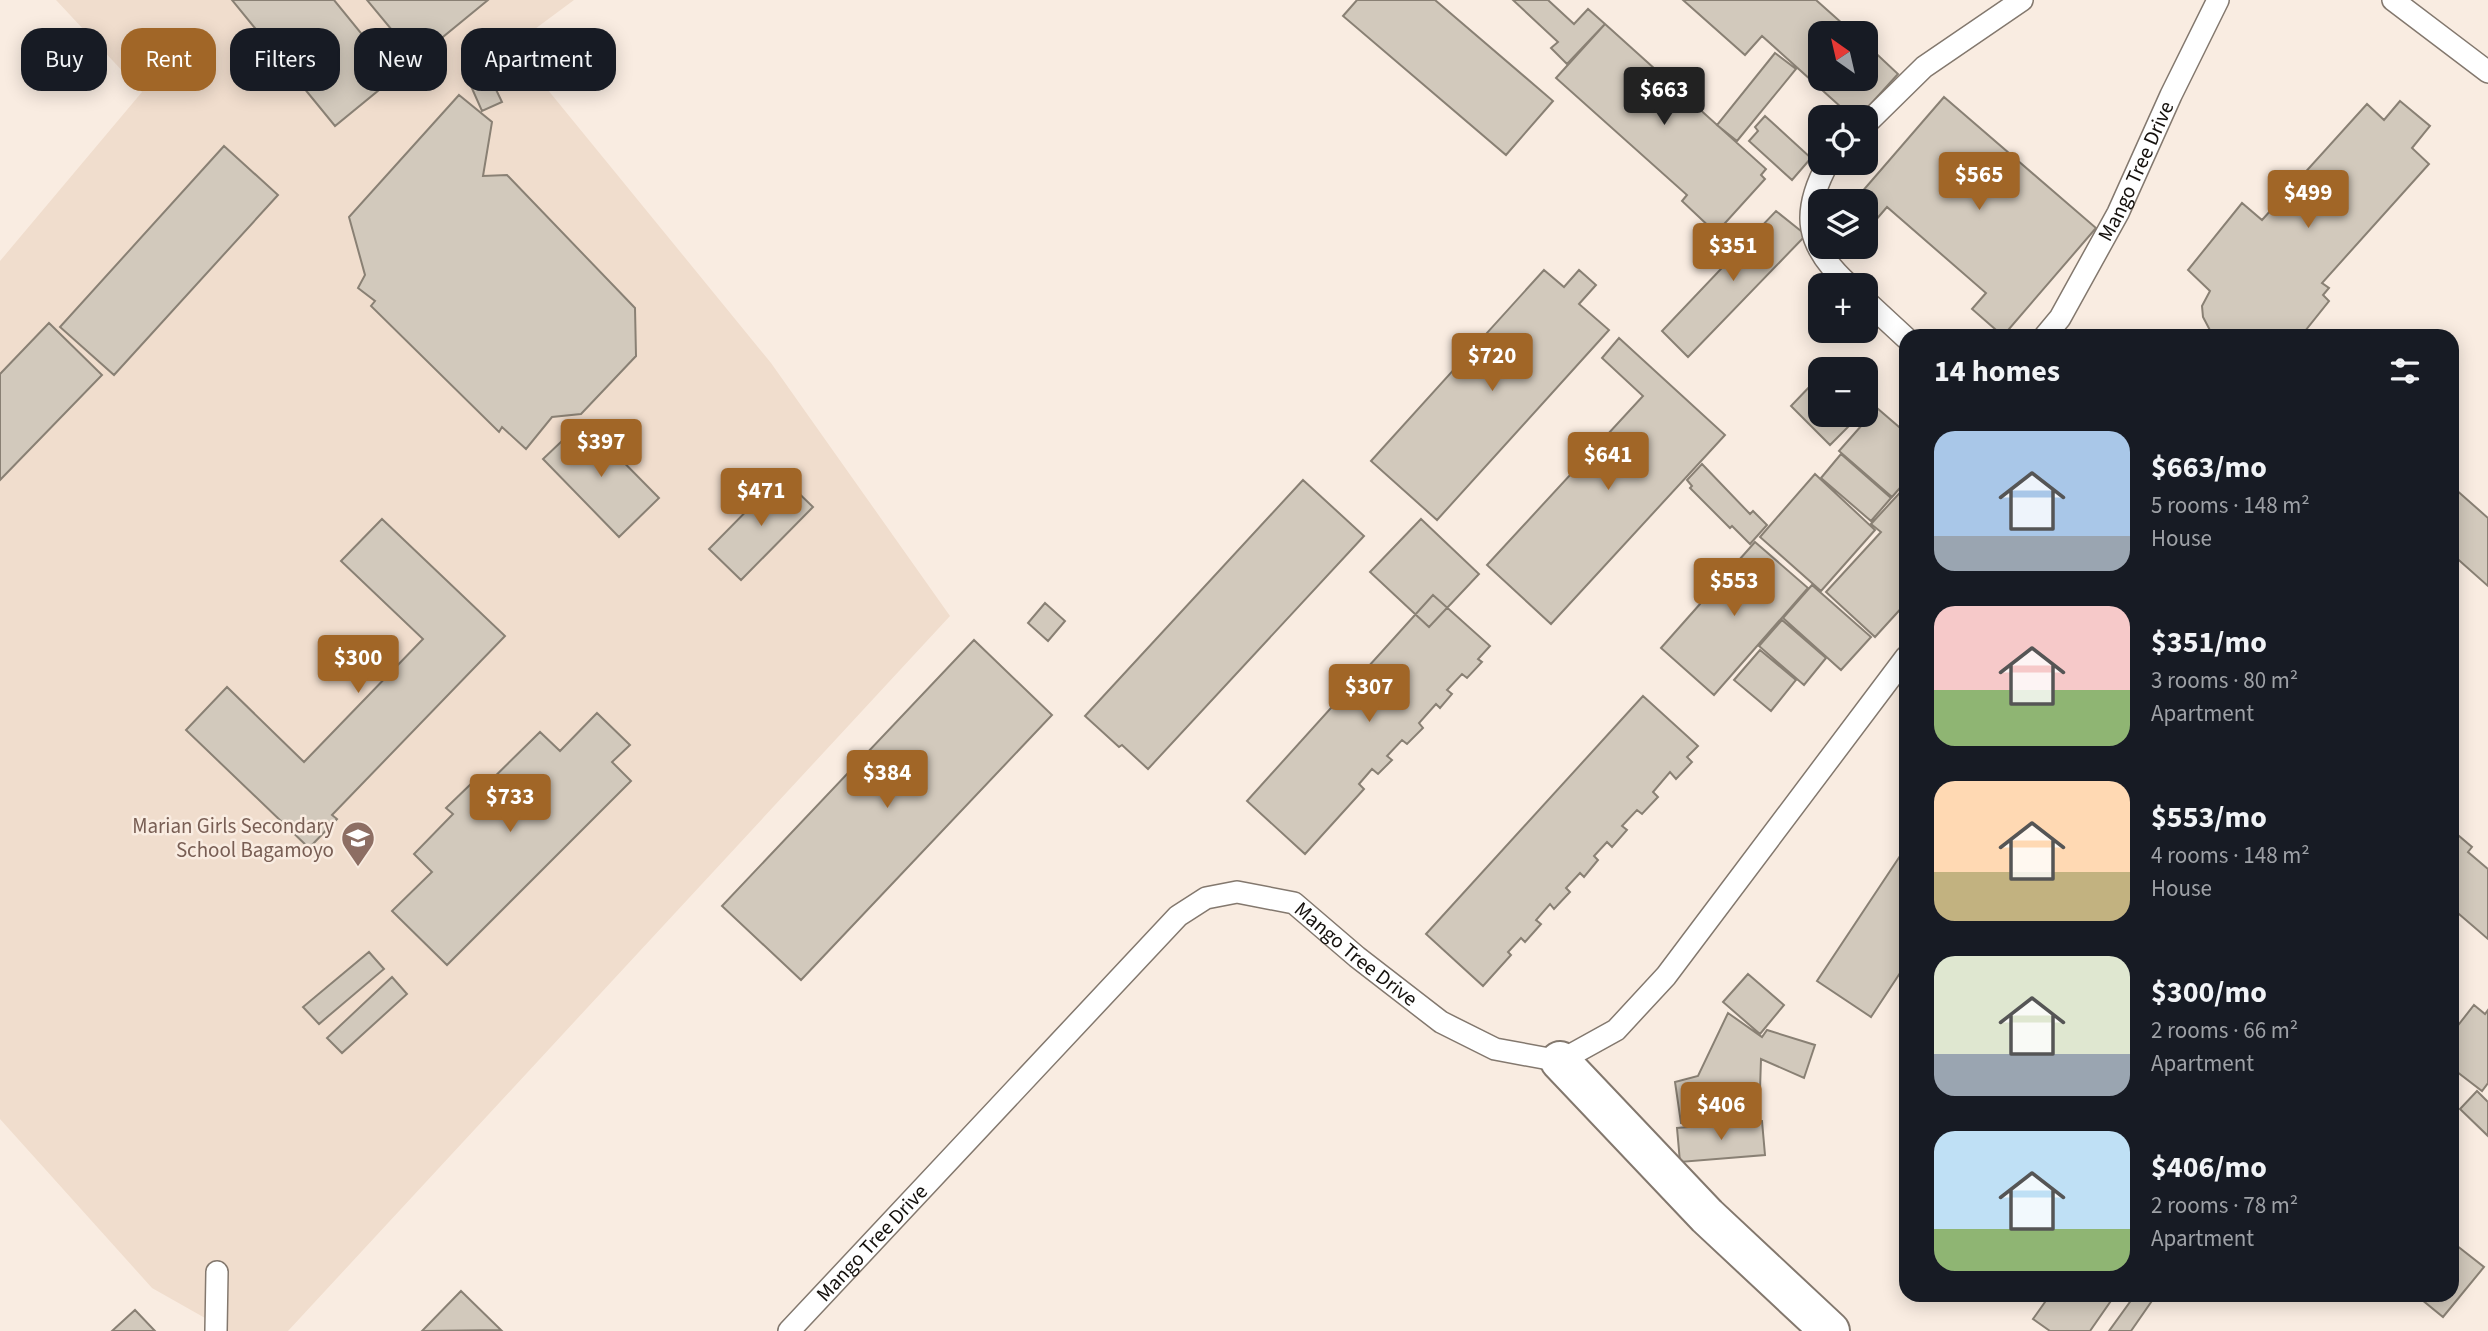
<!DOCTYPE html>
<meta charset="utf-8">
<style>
:root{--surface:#171b24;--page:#242831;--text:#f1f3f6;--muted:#9ea1a6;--accent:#a16627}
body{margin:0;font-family:"Source Sans 3",sans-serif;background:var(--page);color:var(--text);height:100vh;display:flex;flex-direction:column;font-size:26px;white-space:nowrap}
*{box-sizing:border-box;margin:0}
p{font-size:23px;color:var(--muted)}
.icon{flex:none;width:38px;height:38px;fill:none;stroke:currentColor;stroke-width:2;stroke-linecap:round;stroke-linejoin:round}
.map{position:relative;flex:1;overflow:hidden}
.drawer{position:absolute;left:1899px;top:329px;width:560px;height:973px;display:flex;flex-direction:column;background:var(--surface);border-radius:21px;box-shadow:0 4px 18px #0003}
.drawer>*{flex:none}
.guide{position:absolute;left:21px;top:28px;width:665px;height:63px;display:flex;gap:14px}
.needle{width:46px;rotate:326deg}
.tools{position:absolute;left:1808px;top:21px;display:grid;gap:14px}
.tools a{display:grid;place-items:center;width:70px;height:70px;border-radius:14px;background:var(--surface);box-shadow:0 4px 18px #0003;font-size:35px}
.price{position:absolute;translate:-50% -60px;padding:0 16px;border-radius:7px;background:var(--accent);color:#fff;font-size:23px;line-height:46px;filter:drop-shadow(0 2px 4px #0008)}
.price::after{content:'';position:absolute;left:50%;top:42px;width:21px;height:16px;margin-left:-10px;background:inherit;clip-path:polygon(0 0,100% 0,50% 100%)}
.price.active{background:#222;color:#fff}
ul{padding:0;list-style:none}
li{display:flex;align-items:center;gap:21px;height:175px;padding:0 35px}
li span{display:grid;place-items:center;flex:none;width:196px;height:140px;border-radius:21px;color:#555}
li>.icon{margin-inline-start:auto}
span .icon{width:84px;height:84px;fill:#fffc;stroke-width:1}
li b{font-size:30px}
h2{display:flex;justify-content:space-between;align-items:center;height:84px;padding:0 35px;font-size:30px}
.tag{padding:0 24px;border-radius:21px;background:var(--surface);box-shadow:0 4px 18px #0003;font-size:24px;line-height:63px}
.tag.active{background:var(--accent);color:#fff}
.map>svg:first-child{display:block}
.built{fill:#f0ddcd}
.building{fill:#d2c9bc;stroke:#898074;stroke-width:2}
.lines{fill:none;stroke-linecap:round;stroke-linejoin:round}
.lane-casing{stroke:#83786e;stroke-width:24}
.street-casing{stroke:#83786e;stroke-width:42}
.lane{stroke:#fff;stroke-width:21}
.street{stroke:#fff;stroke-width:38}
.labels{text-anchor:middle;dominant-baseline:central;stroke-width:5;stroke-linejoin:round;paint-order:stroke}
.street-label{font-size:21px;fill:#15110d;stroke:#f9ece1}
.education-label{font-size:21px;fill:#785e54;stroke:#f9ece1;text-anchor:end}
</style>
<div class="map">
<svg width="2488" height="1331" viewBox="0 0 2488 1331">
<rect width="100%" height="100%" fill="#f9ece1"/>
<path class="built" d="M56 0H574L512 46 771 363 950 616 288 1331H228L152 1288 0 1119V261L142 92Z"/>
<path class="building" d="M232 0H334L396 76 335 126Z
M367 0H488L416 59Z
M1357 0H1435L1553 101 1506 155 1343 16Z
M1513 0H1548L1574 24 1588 9 1605 24 1567 64 1551 48 1558 42Z
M1683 0H1816L1853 33H1820V79H1866V44L1898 74 1859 117H1852L1762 36 1745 55Z
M1605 24 1766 169 1761 175 1765 179 1716 233 1682 201 1687 195 1556 78Z
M1775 53 1796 69 1737 141 1717 125Z
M489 75 502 102 482 111 470 84Z
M459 95 492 122 483 176 507 175 635 308 636 356 581 414 552 417 526 449 502 427 499 432 371 306 375 301 358 288 365 275 349 217Z
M1944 97 2096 228 2003 336 1972 309 1986 293 1887 207 1875 221 1866 213V201H1854Z
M2400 101 2430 126 2412 148 2429 164 2322 283 2329 288 2323 295 2329 301 2301 336H2213L2203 317 2202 306 2210 291 2188 270 2242 203 2262 220 2367 104 2384 120Z
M1765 116 1811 158 1792 180 1749 141 1758 131 1755 127Z
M224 146 278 195 114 375 60 327Z
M1776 211 1806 235 1688 357 1662 331Z
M1544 270 1564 287 1579 270 1596 285 1579 304 1609 330 1437 520 1371 461Z
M49 323 102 375 0 480V374Z
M1619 338 1725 435 1551 624 1487 565 1643 396 1602 358Z
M1820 380V415H1852L1853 422 1830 445 1791 406 1815 381Z
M1877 408 1906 433V481L1892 497 1839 451Z
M583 421 659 498 619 537 543 459Z
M1841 454 1891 498 1871 521 1821 478Z
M1702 464 1750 514 1753 511 1767 525 1750 544 1732 526 1730 528 1690 488 1692 486 1687 480Z
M1815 474 1875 530 1821 591 1760 537Z
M781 476 813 507 741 580 709 549Z
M1303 480 1364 536 1148 769 1122 745 1119 747 1085 716Z
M1906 486V603L1875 637 1826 592 1881 532 1871 524Z
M2454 488 2488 518V586L2452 554V490Z
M382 519 505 636 332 815 337 819 309 848 186 730 227 687 304 762 423 639 341 561Z
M1421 519 1479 574 1429 627 1370 572Z
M1755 542 1808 588 1714 695 1661 648Z
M1812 585 1871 637 1841 670 1783 618Z
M1433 595 1490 646 1478 659 1482 662 1467 678 1462 674 1447 690 1452 694 1440 708 1436 704 1419 723 1423 728 1407 744 1402 740 1387 756 1392 760 1378 774 1372 769 1359 784 1364 789 1305 854 1247 801Z
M1045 603 1065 621 1048 641 1028 623Z
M1782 620 1826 658 1804 685 1759 646Z
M974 640 1052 715 801 980 722 906Z
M1760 650 1796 680 1771 711 1734 680Z
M1643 696 1698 746 1687 757 1692 762 1676 779 1670 772 1653 792 1658 797 1642 814 1637 810 1622 826 1627 830 1612 847 1607 842 1594 856 1598 860 1584 877 1580 873 1566 888 1570 892 1554 909 1550 904 1536 920 1541 924 1525 942 1521 938 1508 952 1511 955 1483 986 1426 934Z
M597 713 630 745 612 762 631 781 447 965 392 911 432 872 414 854 453 814 446 808 473 782 481 790 540 732 560 751Z
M2452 830 2472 847 2468 852 2488 869V939L2452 908Z
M1906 847V964L1871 1017 1817 981Z
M369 952 384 969 319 1024 303 1007Z
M1748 974 1784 1005 1760 1034 1723 1002Z
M392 977 407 994 342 1053 327 1038Z
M2474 1005 2485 1014 2488 1010V1083L2482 1091 2452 1068V1033Z
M1728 1013 1762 1037 1767 1030 1815 1045 1804 1078 1761 1059 1759 1120 1681 1123 1675 1082 1698 1076Z
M2477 1091 2488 1102V1136L2460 1109Z
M1762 1121 1765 1155 1680 1162 1677 1128Z
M2456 1245 2484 1267 2443 1317 2416 1295H2452V1251Z
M461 1291 501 1330 422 1331Z
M2050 1295H2115L2090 1331H2050L2033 1319Z
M2135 1295H2156L2131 1331H2109Z
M135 1310 155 1331H112Z"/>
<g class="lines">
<g class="lane-casing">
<g id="lane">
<path d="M2393 0 2488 72"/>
<path d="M1866 124 1924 67 2022 0"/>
<path d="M1828 163C1800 214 1806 246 1849 285"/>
<path d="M1866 301 1906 338"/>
<path id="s1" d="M2045 336 2060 318 2118 213 2171 95 2218 0"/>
<path d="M216 1331 217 1272"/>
<path id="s2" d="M789 1331 1178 916 1206 898 1237 892 1294 903 1357 957 1441 1022 1495 1049 1560 1061 1616 1030 1666 976 1906 657"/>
</g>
</g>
<g class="street-casing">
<path id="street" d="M1560 1061 1707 1216 1830 1331"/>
</g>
<use href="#lane" class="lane"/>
<use href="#street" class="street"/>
</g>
<defs>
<g id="school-pin" transform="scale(1.75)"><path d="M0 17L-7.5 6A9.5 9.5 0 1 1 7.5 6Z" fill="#8d6e63" stroke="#f9ece1"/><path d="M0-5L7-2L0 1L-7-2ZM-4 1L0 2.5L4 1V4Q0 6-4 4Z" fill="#fff"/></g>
</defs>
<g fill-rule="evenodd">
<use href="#school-pin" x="358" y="838"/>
</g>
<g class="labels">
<g class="street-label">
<text stroke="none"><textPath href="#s1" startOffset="189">Mango Tree Drive</textPath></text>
<text stroke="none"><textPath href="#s2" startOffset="772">Mango Tree Drive</textPath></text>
<text stroke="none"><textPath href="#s2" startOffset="121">Mango Tree Drive</textPath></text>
</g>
<g class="education-label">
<text x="334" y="826">Marian Girls Secondary<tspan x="334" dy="24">School Bagamoyo</tspan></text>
</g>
</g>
</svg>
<div class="tools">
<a><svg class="needle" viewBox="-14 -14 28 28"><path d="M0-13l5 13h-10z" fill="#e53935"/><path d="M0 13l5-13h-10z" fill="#9ea1a6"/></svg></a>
<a><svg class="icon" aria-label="locate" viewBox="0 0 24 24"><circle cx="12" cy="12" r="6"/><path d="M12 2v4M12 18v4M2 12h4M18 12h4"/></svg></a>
<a><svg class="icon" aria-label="layers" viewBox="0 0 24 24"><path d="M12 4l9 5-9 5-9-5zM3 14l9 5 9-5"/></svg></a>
<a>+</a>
<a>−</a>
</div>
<b class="price active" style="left:1664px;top:127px">$663</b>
<b class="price" style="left:1979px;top:212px">$565</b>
<b class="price" style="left:2308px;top:230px">$499</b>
<b class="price" style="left:1733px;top:283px">$351</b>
<b class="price" style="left:1492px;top:393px">$720</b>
<b class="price" style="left:601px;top:479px">$397</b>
<b class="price" style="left:1608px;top:492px">$641</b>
<b class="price" style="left:761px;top:528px">$471</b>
<b class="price" style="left:1734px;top:618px">$553</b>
<b class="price" style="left:358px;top:695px">$300</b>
<b class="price" style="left:1369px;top:724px">$307</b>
<b class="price" style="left:887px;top:810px">$384</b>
<b class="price" style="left:510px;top:834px">$733</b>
<b class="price" style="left:1721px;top:1142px">$406</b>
<div class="guide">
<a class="tag">Buy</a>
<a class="tag active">Rent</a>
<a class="tag">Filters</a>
<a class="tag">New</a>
<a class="tag">Apartment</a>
</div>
<section class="drawer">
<h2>14 homes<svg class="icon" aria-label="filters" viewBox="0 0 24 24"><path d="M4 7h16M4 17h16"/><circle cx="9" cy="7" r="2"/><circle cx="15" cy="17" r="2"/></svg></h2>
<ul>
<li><span style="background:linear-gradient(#a9c7e8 75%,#9aa5b1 0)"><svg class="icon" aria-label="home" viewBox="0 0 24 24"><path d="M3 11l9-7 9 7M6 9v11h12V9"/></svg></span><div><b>$663/mo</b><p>5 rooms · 148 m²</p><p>House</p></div></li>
<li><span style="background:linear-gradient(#f6c9c9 60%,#8fb573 0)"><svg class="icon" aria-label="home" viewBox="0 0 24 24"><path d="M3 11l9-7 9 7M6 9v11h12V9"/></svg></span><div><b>$351/mo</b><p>3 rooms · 80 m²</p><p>Apartment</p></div></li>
<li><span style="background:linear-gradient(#ffd9b3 65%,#c2b280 0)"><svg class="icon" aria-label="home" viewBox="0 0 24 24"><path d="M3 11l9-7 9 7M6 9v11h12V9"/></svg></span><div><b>$553/mo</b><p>4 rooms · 148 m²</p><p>House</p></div></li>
<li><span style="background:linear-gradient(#dfe7d0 70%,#9aa5b1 0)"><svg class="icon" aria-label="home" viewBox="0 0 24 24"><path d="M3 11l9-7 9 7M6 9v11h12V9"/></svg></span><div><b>$300/mo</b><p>2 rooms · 66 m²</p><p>Apartment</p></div></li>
<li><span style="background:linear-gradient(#bfe0f5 70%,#8fb573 0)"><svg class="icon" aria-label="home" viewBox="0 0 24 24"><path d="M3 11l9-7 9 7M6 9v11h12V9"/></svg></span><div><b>$406/mo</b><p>2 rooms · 78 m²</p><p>Apartment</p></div></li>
</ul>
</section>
</div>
